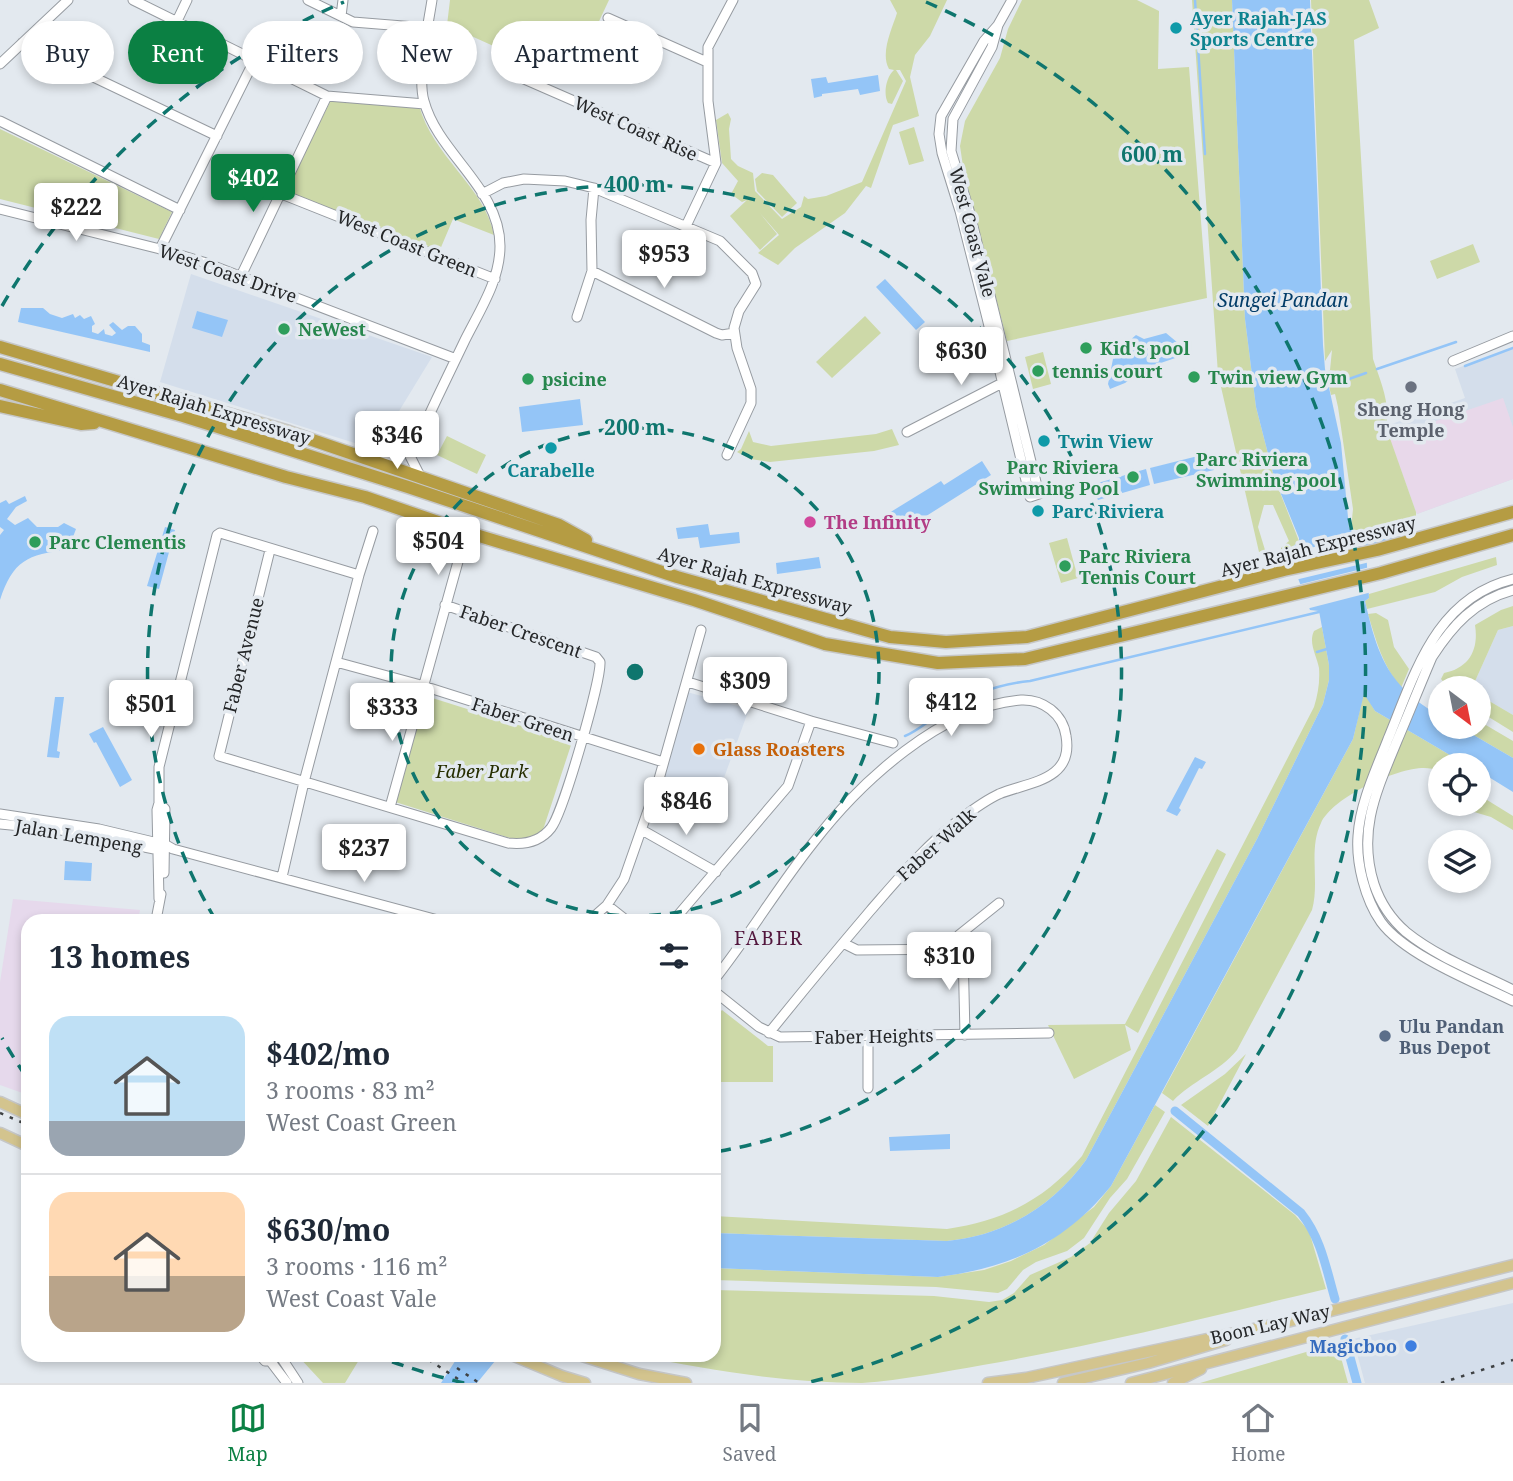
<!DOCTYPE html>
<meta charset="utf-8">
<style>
:root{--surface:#fff;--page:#f6f6f7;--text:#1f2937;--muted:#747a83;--line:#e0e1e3;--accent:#0b8043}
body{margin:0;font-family:"Noto Serif",serif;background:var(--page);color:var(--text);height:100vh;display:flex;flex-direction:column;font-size:26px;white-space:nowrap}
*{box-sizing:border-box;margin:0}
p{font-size:23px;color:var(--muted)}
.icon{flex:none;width:38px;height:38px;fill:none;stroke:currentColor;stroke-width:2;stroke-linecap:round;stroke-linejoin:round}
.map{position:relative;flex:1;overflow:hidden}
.side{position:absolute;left:21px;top:914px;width:700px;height:448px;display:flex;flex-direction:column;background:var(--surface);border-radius:21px;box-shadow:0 4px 10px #0003}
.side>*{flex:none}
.banner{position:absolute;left:21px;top:21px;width:700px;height:63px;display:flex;gap:14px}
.needle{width:46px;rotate:148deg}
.buttons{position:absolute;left:1428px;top:676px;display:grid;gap:14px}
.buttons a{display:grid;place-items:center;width:63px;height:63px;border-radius:50%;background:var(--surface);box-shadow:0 4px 10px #0003;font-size:35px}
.price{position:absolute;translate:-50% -60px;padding:0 16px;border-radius:7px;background:#fff;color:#222;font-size:23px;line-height:46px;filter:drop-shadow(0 2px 4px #0008)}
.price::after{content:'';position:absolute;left:50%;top:42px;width:21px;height:16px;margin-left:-10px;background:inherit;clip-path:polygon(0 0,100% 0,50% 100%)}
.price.on{background:var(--accent);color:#fff}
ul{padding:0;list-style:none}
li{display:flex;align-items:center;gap:21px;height:175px;padding:0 28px}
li+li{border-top:2px solid var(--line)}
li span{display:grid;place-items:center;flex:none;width:196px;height:140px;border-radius:21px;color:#555}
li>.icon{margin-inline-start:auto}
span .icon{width:84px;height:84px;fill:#fffc;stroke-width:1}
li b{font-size:30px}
h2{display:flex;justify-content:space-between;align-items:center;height:84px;padding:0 28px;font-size:30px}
.pill{padding:0 24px;border-radius:32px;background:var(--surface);box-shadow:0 4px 10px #0003;font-size:24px;line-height:63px}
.pill.on{background:var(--accent);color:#fff}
.menu{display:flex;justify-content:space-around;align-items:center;height:98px;border-top:2px solid var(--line);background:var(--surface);font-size:19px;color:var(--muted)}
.menu a{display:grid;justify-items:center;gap:4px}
.menu .on{color:var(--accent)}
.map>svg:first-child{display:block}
.built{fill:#d4deeb}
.industrial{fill:#e8d8ea}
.education{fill:#e6d9ec}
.green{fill:#cdd9a8}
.water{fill:#94c5f7}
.pier{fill:#e3e9ef}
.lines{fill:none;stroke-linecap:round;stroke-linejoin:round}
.stream{stroke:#94c5f7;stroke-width:2.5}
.canal{stroke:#94c5f7;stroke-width:9}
.minor-casing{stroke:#969ba1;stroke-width:11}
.major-casing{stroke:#c6c7c7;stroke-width:13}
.highway-casing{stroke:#c6c7c7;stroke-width:15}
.minor{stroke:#fff;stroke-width:9}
.major{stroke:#d3c48e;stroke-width:10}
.highway{stroke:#b59c43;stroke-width:12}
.rail{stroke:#3f4244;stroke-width:2.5;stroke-dasharray:3.5 7;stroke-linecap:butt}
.ring{fill:none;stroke:#0f766e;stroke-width:3.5;stroke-dasharray:12 9}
.culture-dot{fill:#0f9aa8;stroke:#e3e9ef;stroke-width:2.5}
.leisure-dot{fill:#2e9e5b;stroke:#e3e9ef;stroke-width:2.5}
.worship-dot{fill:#6b7280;stroke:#e3e9ef;stroke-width:2.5}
.hotel-dot{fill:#d1479c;stroke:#e3e9ef;stroke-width:2.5}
.food-dot{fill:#e8710a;stroke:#e3e9ef;stroke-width:2.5}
.service-dot{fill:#5c6f8a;stroke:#e3e9ef;stroke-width:2.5}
.shop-dot{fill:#3f7fe0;stroke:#e3e9ef;stroke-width:2.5}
.labels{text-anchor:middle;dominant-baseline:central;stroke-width:7;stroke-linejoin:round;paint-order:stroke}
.culture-label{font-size:18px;font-weight:bold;fill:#0d838f;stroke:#e3e9ef;text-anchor:start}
.street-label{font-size:18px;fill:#242628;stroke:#e3e9ef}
.leisure-label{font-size:18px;font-weight:bold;fill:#27864d;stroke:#e3e9ef;text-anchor:start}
.worship-label{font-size:18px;font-weight:bold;fill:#5b616d;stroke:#e3e9ef}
.hotel-label{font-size:18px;font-weight:bold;fill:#b23c85;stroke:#e3e9ef;text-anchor:start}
.food-label{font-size:18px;font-weight:bold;fill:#c56008;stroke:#e3e9ef;text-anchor:start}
.park-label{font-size:18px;font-style:italic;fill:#262e00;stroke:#e3e9ef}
.service-label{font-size:18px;font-weight:bold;fill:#4e5e75;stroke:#e3e9ef;text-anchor:start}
.shop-label{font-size:18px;font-weight:bold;fill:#366cbe;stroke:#e3e9ef;text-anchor:end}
.water-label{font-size:19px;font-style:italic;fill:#023c68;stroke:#e3e9ef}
.neighbourhood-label{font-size:19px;letter-spacing:2px;fill:#52163d;stroke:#e3e9ef}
.centre{fill:#0f766e;stroke:#e3e9ef;stroke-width:3.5}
.ring-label{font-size:21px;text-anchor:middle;font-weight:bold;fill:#0f766e;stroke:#e3e9ef;stroke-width:7;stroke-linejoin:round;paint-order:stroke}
</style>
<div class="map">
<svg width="1513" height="1383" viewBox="0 0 1513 1383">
<rect width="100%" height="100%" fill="#e3e9ef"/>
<path class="built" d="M191 274 432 357 379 444 381 449H374L160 382Z
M1513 348V479L1417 514 1386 426 1465 398 1455 369Z
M1513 626V715L1479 695V688H1472L1498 630Z
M687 692 749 709 713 808 659 791Z
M1513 1303V1383H1365L1353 1339Z"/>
<path class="industrial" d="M1503 398 1513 427V479L1417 514 1389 437Z"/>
<path class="education" d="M13 899 140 910 138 920H28V1095L0 1085V982Z"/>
<path class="green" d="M450 0H609L571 81 447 25Z
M890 0H947L930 36 915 55 910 77 919 116 893 125 871 188 866 186 845 213 795 248 778 265 758 253 779 235 759 212 777 234 760 250 730 216 747 200 742 202 731 194 738 181 722 163 716 120 728 113 731 119 729 129 731 159 738 166 753 173 755 191 782 219 801 207 804 196 808 199 826 196 862 182 906 81 900 70H896L903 81 892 104 888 103C883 94 886 77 894 70L889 69C880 53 892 29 897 13Z
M1022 0H1137L1159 11 1158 69 1189 67 1207 298 1007 341 964 173 960 146 965 121 1000 58 1008 29Z
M1192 0H1232L1245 319 1256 407 1274 477 1299 541 1289 550 1291 558 1274 563V557L1281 554V548L1289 541 1273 505H1264L1258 527 1265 550 1259 552 1218 374Z
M1311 0H1369L1379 28 1354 40 1373 359C1380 380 1391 404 1386 427L1416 512V519L1386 527 1393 534 1372 540 1362 531 1351 529 1353 509 1338 407 1335 394 1331 395 1326 372 1330 370 1332 350 1325 361Z
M331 100 419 105C432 156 485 187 494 235L453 219 439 252 285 192Z
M914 127 924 161 909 165 899 132Z
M0 129 172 212 159 239 0 199Z
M762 173 773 175 797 203 782 217 757 191 755 179Z
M1473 244 1480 262 1437 279 1430 261Z
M865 316 881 333 832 378 816 362Z
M1043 352 1051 384 1033 389 1025 357Z
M892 429 899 445 874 451 770 462 750 459 737 452 741 449 749 431 753 442 771 446 876 434Z
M447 436 486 455 477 474 437 455Z
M1067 538 1078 578 1061 583 1049 543Z
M1496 557 1497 565 1462 577 1435 592 1367 609 1365 601 1369 598V594Z
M1513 606V626L1498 630 1472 688H1449L1441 679 1444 673C1469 668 1479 650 1475 625L1501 610Z
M1376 613 1388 620 1394 647 1409 669 1401 688C1383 666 1376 641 1368 614Z
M1322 627 1329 665V680L1323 704 1257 839 1086 1160C1053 1206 1004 1236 947 1241L714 1233V1216L947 1229C1005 1220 1044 1200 1082 1156L1314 707C1318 694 1320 682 1319 668 1317 656 1308 643 1314 631Z
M924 686 964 688 989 686 972 693 923 720 919 701Z
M1364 692 1375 711 1467 765H1440V770C1435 769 1429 768 1424 768 1396 768 1333 797 1321 823 1308 850 1320 882 1312 910L1237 1050C1219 1072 1192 1081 1173 1101L1162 1093 1353 739Z
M1479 695 1513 715V732L1479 711Z
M426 696 572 742 541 836 523 842 392 801Z
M1479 721 1513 741V758L1458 726H1479Z
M1479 795 1513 816V830L1491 817 1444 803H1479Z
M1217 849 1226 854 1138 1033 1125 1025 1131 1050 1074 1079 1048 1025 1125 1024Z
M722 1010 768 1046H773V1082H714V1019Z
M1246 1054 1208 1126 1181 1105 1225 1074Z
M1155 1105 1165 1112 1127 1179 1110 1198 1084 1238 1067 1251 1036 1262 1023 1270 1007 1289 998 1293 936 1287 714 1280V1268L938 1277 984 1270 1011 1261 1044 1245 1094 1207 1111 1186Z
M1171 1117 1295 1215 1309 1231 1326 1289C1212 1316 1098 1345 983 1365 943 1372 903 1380 862 1383 787 1383 708 1370 635 1355L714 1354V1290L934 1296 989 1302 1002 1300 1014 1293 1030 1275 1071 1257 1090 1243 1109 1213 1136 1181Z
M1337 1343 1348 1383H1200Z
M297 1355H362L345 1383H323Z"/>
<path class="water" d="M1232 0H1310L1323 345 1325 369 1341 443 1349 528 1352 531 1365 534 1369 598 1365 601C1378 658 1389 686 1440 716V726H1458L1513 758V792L1479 771V765H1467L1375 711 1364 694 1353 739 1111 1186C1065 1243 1010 1268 938 1277L714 1268V1233L947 1241C1004 1236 1053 1206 1086 1160L1257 839 1323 704 1329 680V665L1319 611 1310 610 1288 552 1299 541V538L1274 477 1256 407 1245 319Z
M878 75 880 91 860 95 858 89 822 94V96L814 98 811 79 826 77 828 83Z
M885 279 925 322 916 330 876 287Z
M21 308H43L50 314 62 318 73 314 75 318 80 315 84 319 91 316 95 324 92 326V332L98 334 104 329 105 334 112 336 116 333 109 325 113 322 122 330 128 326H135L142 334V342L150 345V352L18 322Z
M197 311 228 320 222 337 192 328Z
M1166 333 1190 353 1146 368 1125 383 1110 389 1108 384 1114 354 1136 335 1144 339Z
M580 399 583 425 522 432 519 407Z
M1210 453 1214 470 1154 484 1150 468Z
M982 461 991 475 901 532 889 513 941 481 944 485Z
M1146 469 1150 485 1098 500 1091 485Z
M25 496 27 501 16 507 7 519 15 525 28 518 37 527H58L64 523 76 529 68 550C27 554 13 561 0 600V535L4 530 0 527V503L6 500 9 504Z
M708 524 710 535 739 532 740 543 700 548 698 537 678 539 676 528Z
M165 527 175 530 159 589 147 586Z
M819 557 821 568 777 574 776 563Z
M55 697H64L57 751 60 752 59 758 47 757Z
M103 727 132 780 120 787 96 742 94 743 89 734Z
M1195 757 1206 762 1202 769 1199 768 1179 808 1181 810 1177 816 1166 811Z
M65 861 92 863 91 881 64 880Z
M950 1134V1149L890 1151 889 1137Z
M459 1355H500L477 1383H441Z"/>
<path class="pier" d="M1368 534 1370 562 1295 580 1285 554Z
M1370 567 1372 592 1306 609 1297 585Z"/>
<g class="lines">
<path class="stream" d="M1195 0 1205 154
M1465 366 1513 348
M1377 369 1456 342
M1329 386 1366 373
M1365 544 1396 537
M1317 652 1327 649
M905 736C917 731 927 722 938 715 965 697 998 684 1030 681L1319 612"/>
<path class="canal" d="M1175 1111 1301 1213C1321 1238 1326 1268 1335 1299
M1345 1339 1357 1383"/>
<g class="minor-casing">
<path id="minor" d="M133 0 327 96 425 104
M308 0 353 22 428 28
M341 16 343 0
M608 18 707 62
M177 21 187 0
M998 25 984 41 941 116 939 134 942 153 960 211 987 318 1030 497 1039 494 969 210 951 151 953 119 992 47 998 25 1012 0
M22 43 217 136
M0 64 68 0
M517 76 716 163
M0 121 180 210
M279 193 495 279
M482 194 503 183 524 179 565 181 594 188 720 241 752 273 756 284 739 311 734 328 737 348 751 389V403L727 455
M0 209 160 249 203 262 456 359
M686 226 716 163 708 101V47L733 0
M160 249 254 61
M592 271 716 333 722 335 734 333
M241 276 327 96
M577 317 592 271 591 220 594 188
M1453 361 1513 336
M907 432 1008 380
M374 459C392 457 403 459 411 441
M421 478 410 456C428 417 446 379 465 340 480 310 500 280 500 246 500 188 438 154 424 101 417 77 428 26 432 0
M270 550 219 756 508 843C525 845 540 842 551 828 563 813 601 681 600 662L596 657 445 605
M1513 579C1435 598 1415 674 1388 739 1376 770 1360 803 1358 836 1356 863 1365 899 1381 922 1405 955 1476 983 1513 1001
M1513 590C1475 600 1452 626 1432 657 1420 685 1409 713 1397 741 1377 790 1357 830 1374 884 1380 902 1391 919 1406 932 1437 957 1477 972 1513 990
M336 662 417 684 663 762
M688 682 811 721 893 743
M159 803 165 809 164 873
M390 807 459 558
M0 814 99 829 166 845 173 849 438 920
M0 824 61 830 164 851
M642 830 716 872
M282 877 304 782 359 575 373 531
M159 899 157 810 159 803V767L217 535 220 533 359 575
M607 905 626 920
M156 920 161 894
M590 920 607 905 624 879 659 779 701 630
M674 920 788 786 811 721
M843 943 857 950 963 949
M714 980C749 936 778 887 813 843 860 782 942 706 1021 700 1043 699 1063 714 1066 736 1074 781 1028 782 999 794 984 801 971 811 959 820 925 846 898 879 870 911 836 951 802 992 769 1033
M714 991 759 1027 780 1037 1049 1033
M965 1035 963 949 959 935 999 903
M868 1088V1036
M259 1354 265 1361H273
M279 1354 298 1383
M271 1362 287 1383"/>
</g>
<g class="major-casing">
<path id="major" d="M0 1102 28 1115
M0 1133 28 1146
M509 1354 562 1376 585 1383
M576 1354 639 1374 686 1383
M988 1383 1026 1378 1287 1322 1513 1265
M1063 1383 1148 1363 1226 1340
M1131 1383 1513 1283
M1173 1383 1201 1369"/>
</g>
<g class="highway-casing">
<path id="highway" d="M0 347 289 432 559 525 586 540
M0 364 183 416 408 487 677 577 890 637 946 642 1027 637 1284 570 1377 550 1513 512
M0 390 286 477 365 497 476 535 694 600 825 644 938 663 1025 659 1381 573 1513 535
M0 406 81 424 94 423"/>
</g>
<use href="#minor" class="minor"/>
<use href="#major" class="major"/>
<use href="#highway" class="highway"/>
<path class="rail" d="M0 1113 28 1125
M420 1354 464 1383
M457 1368 479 1383
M1441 1383 1513 1360"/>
</g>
<g class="ring">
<circle cx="635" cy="672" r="244"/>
<path d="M215 919A487 487 0 1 1 715 1152"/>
<path d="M464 1383A731 731 0 0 1 379 1357M25 1075A731 731 0 0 1 2 1038M2 306A731 731 0 0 1 344 2M926 2A731 731 0 0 1 806 1383"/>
</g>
<g class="culture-dot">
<circle cx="1176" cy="28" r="7"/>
<circle cx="1044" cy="441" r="7"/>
<circle cx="551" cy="448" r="7"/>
<circle cx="1038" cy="511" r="7"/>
</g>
<g class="leisure-dot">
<circle cx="284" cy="329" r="7"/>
<circle cx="1086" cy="348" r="7"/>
<circle cx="1038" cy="371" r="7"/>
<circle cx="1194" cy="377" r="7"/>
<circle cx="528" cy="379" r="7"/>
<circle cx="1182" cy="469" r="7"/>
<circle cx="1133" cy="477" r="7"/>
<circle cx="35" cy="542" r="7"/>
<circle cx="1065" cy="566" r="7"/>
</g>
<circle class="worship-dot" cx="1411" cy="387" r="7"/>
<circle class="hotel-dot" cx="810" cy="522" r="7"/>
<circle class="food-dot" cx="699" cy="749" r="7"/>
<circle class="service-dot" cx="1385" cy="1036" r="7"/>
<circle class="shop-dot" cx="1411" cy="1346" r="7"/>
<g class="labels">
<g class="culture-label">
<text x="1190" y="18">Ayer Rajah-JAS<tspan x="1190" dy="21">Sports Centre</tspan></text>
<text x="1058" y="441">Twin View</text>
<text x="551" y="470" text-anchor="middle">Carabelle</text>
<text x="1052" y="511">Parc Riviera</text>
</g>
<g class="street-label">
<text transform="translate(636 128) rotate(24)">West Coast Rise</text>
<text transform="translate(973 232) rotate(75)">West Coast Vale</text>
<text transform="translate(407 243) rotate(22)">West Coast Green</text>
<text transform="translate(228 273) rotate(19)">West Coast Drive</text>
<text transform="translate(214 409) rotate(17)">Ayer Rajah Expressway</text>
<text transform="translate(1318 546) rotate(-14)">Ayer Rajah Expressway</text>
<text transform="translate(755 580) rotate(16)">Ayer Rajah Expressway</text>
<text transform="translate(521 631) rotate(19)">Faber Crescent</text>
<text transform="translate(243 655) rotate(-76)">Faber Avenue</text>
<text transform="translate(523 719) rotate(18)">Faber Green</text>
<text transform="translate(79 836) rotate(10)">Jalan Lempeng</text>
<text transform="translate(936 844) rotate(-42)">Faber Walk</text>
<text transform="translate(874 1036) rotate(-1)">Faber Heights</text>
<text transform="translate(1270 1324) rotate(-13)">Boon Lay Way</text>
</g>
<g class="leisure-label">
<text x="298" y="329">NeWest</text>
<text x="1100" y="348">Kid's pool</text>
<text x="1052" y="371">tennis court</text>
<text x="1208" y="377">Twin view Gym</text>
<text x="542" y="379">psicine</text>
<text x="1196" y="459">Parc Riviera<tspan x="1196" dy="21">Swimming pool</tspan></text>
<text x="1119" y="467" text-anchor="end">Parc Riviera<tspan x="1119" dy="21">Swimming Pool</tspan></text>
<text x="49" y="542">Parc Clementis</text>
<text x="1079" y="556">Parc Riviera<tspan x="1079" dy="21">Tennis Court</tspan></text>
</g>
<g class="worship-label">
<text x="1411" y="409">Sheng Hong<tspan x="1411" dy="21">Temple</tspan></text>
</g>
<g class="hotel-label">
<text x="824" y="522">The Infinity</text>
</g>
<g class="food-label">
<text x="713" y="749">Glass Roasters</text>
</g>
<g class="park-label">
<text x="482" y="771">Faber Park</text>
</g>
<g class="service-label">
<text x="1399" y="1026">Ulu Pandan<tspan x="1399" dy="21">Bus Depot</tspan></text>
</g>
<g class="shop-label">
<text x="1397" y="1346">Magicboo</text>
</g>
<g class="water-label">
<text x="1283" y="300">Sungei Pandan</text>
</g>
<g class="neighbourhood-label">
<text x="769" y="938">FABER</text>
</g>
</g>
<circle cx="635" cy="672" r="10" class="centre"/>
<g class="ring-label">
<text x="1152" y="162">600 m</text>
<text x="635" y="192">400 m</text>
<text x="635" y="435">200 m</text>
</g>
</svg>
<div class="buttons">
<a><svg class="needle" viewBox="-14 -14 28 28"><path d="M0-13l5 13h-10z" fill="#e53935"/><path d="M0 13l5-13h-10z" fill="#747a83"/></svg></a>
<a><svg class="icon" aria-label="locate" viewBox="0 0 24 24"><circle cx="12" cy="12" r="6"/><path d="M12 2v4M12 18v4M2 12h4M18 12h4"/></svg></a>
<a><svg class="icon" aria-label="layers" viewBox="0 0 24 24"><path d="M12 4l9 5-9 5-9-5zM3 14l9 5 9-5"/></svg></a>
</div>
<b class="price on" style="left:253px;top:214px">$402</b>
<b class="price" style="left:76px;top:243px">$222</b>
<b class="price" style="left:664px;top:290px">$953</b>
<b class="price" style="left:961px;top:387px">$630</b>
<b class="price" style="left:397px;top:471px">$346</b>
<b class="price" style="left:438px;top:577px">$504</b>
<b class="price" style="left:745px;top:717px">$309</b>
<b class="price" style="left:951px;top:738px">$412</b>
<b class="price" style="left:151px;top:740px">$501</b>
<b class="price" style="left:392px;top:743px">$333</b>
<b class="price" style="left:686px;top:837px">$846</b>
<b class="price" style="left:364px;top:884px">$237</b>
<b class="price" style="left:949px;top:992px">$310</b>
<div class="banner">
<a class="pill">Buy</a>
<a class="pill on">Rent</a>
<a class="pill">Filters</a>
<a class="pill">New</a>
<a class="pill">Apartment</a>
</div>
<section class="side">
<h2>13 homes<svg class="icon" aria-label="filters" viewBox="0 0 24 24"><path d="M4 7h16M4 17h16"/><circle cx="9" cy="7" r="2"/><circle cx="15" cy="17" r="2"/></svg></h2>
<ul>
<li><span style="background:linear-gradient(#bfe0f5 75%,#9aa5b1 0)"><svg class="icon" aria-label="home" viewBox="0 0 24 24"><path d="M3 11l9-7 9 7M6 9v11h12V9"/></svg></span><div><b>$402/mo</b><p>3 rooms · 83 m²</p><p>West Coast Green</p></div></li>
<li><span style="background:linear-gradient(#ffd9b3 60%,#b9a48a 0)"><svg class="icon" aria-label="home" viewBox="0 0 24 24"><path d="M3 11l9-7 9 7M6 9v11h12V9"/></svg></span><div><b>$630/mo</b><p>3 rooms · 116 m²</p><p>West Coast Vale</p></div></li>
</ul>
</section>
</div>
<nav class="menu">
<a class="on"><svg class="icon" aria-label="map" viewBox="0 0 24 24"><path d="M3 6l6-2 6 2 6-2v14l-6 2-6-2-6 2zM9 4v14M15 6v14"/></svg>Map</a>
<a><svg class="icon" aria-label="saved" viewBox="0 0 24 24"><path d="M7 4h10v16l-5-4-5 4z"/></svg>Saved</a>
<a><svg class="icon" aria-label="home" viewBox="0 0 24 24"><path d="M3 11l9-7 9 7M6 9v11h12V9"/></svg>Home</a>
</nav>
